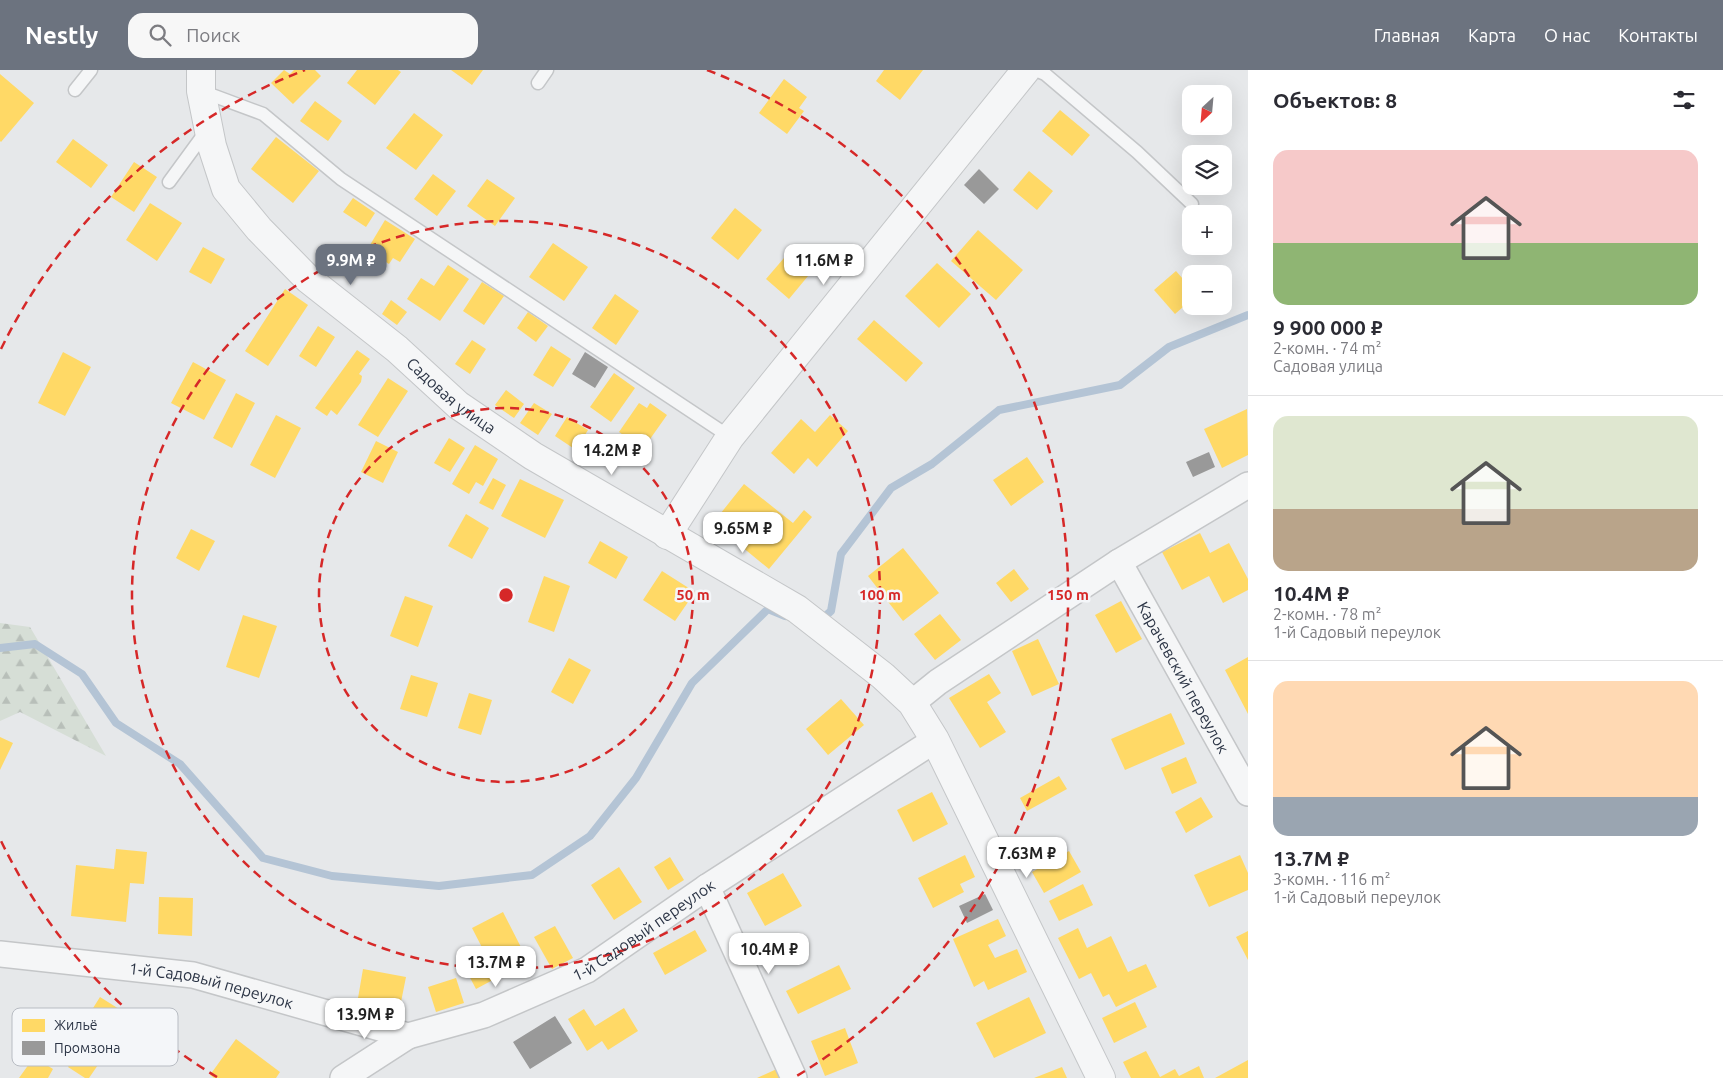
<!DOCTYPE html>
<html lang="ru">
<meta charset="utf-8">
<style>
:root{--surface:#fff;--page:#f7f7f7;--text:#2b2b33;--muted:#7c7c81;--line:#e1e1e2;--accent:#6c737f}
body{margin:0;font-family:Ubuntu,sans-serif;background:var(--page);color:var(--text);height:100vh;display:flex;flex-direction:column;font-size:19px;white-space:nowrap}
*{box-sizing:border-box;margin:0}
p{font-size:16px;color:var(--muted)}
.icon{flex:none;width:28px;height:28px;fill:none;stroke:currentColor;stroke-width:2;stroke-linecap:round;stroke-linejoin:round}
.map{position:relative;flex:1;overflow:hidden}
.details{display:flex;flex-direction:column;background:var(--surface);width:475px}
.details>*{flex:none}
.needle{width:32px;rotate:206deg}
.fabs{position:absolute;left:1182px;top:15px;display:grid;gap:10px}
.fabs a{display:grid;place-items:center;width:50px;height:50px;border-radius:10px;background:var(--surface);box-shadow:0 5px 20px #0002;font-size:25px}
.price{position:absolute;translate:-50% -42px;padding:0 11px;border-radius:10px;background:#fff;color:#222;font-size:16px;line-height:32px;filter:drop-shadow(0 1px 2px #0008)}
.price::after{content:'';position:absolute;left:50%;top:30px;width:15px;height:11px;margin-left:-8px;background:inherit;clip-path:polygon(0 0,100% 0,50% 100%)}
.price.selected{background:var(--accent);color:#fff}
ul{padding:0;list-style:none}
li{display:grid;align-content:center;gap:10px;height:265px;padding:0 25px}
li+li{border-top:1px solid var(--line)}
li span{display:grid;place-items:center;height:155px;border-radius:15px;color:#555}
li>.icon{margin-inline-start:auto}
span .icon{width:90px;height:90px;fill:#fffc;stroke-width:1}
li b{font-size:21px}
h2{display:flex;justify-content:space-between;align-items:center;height:60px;padding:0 25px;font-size:21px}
header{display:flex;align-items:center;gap:30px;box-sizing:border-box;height:70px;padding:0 25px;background:var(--accent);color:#fff}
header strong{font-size:24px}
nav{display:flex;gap:28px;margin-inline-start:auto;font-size:18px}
.search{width:350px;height:45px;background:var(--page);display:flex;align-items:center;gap:12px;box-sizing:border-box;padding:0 18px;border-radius:15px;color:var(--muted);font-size:19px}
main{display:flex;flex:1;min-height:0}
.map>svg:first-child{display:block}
.forest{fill:url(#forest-firs)}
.homes{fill:#ffd966}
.industry{fill:#999}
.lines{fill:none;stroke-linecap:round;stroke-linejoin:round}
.stream{stroke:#b4c4d5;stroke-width:8}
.service-casing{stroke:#c4c6c8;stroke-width:15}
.minor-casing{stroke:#c4c6c8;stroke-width:28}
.tertiary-casing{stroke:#c4c6c8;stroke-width:30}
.service{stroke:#f5f6f7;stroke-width:12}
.minor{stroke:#f5f6f7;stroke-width:25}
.tertiary{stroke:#f5f6f7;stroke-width:28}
.ring{fill:none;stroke:#d62828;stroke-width:2.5;stroke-dasharray:9 6}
.labels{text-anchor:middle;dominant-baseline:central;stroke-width:5;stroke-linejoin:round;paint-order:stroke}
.street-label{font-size:16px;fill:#2b3445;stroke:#f4f6f9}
.key{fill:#f4f6f9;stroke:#b8bcc3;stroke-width:1}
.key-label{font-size:14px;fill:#2b3445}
.centre{fill:#d62828;stroke:#f4f6f9;stroke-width:2.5}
.ring-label{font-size:15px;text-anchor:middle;font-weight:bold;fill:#d62828;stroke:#f4f6f9;stroke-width:5;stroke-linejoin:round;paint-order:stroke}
</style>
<header>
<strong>Nestly</strong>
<div class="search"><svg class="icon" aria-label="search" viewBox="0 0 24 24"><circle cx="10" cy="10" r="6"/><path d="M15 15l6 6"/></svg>Поиск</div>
<nav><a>Главная</a><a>Карта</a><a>О нас</a><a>Контакты</a></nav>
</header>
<main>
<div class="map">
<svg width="1248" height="1008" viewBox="0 0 1248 1008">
<defs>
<pattern id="forest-firs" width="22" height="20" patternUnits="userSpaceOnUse" patternTransform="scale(1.25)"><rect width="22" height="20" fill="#d6ded6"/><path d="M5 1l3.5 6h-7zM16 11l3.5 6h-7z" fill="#b8bfb9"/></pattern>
</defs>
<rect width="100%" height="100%" fill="#e6e8ea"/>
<path class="forest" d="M0 553 30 557 106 686 20 642 0 651Z"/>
<path class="homes" d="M284 0 290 4 294 0H315L321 6 293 34 271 13Z
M357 0H398L401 2 375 35 347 13Z
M451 0H483L472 15Z
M884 0H923L900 30 876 11Z
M0 4 34 33 1 72 0 71Z
M784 9 807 27 799 38 804 41 787 64 759 43Z
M315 31 342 51 328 71 300 51Z
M1060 40 1090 65 1072 86 1042 61Z
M414 43 443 65 416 100 386 78Z
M276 67 319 101 293 133 251 99Z
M73 69 108 95 91 118 56 92Z
M134 92 157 107 134 142 111 127Z
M1029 101 1053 121 1037 140 1013 120Z
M433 104 456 121 437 146 414 129Z
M487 109 515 128 495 156 467 136Z
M353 128 375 143 366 157 343 142Z
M150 133 182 153 157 191 126 170Z
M735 138 762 160 738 190 711 168Z
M385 150 415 169 400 192 393 188 389 194 367 180Z
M978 160 1023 200 996 230 951 191Z
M553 173 588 197 564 231 529 207Z
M203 177 225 189 211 214 189 202Z
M790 181 813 200 789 229 766 209Z
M937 193 971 224 939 258 905 226Z
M448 195 469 209 440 251 407 229 421 208 434 216Z
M1176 201 1191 218V230L1175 244 1154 220Z
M482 212 504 226 484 255 463 241Z
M285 219 308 235 268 296 245 281Z
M615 224 639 241 616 275 592 258Z
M391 230 407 242 397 255 382 244Z
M528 242 548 256 536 272 517 258Z
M874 250 923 293 906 312 857 269Z
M318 256 335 267 316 297 299 286Z
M472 270 486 279 470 304 455 294Z
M551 276 571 289 553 317 533 305Z
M357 280 370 289 359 304 362 306 361 312 337 345 331 340 327 346 315 338Z
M63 282 91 297 65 346 38 333Z
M193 292 226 310 204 350 171 333Z
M614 303 635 318 611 352 590 337Z
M388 308 408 321 378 367 358 355Z
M506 320 524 334 514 348 495 335Z
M236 323 255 333 232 378 213 368Z
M534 333 552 344 538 365 520 353Z
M639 333 647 338 650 333 667 345 643 379 619 362Z
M1247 339 1248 385 1222 398 1204 359Z
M276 345 301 358 275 408 250 395Z
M830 345 848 361 817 397 808 388 794 404 771 383 801 349 815 362Z
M567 347 588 360 576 380 555 366Z
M449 368 465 378 450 402 434 393Z
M376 371 398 382 383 413 361 402Z
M475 375 498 389 483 416 476 412 469 424 452 414Z
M1027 387 1044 412 1011 436 993 410Z
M493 408 506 415 493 440 479 433Z
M520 409 564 430 545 468 501 446Z
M744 414 793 453 804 440 812 447 769 499 713 453Z
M466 444 489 458 472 489 448 476Z
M191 459 215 471 199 501 176 488Z
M1200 463 1210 483 1229 473 1248 509V520L1223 533 1209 506 1182 520 1162 482Z
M600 471 628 487 616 509 588 493Z
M903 478 939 523 903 551 868 506Z
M1014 499 1029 519 1011 532 996 513Z
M662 501 695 522 675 551 643 530Z
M544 506 570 516 554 562 528 552Z
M405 526 433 536 418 577 390 566Z
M1121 531 1142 569 1116 583 1095 545Z
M940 544 961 570 935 590 914 564Z
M243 545 277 556 259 608 226 597Z
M1038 569 1059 614 1032 626 1012 581Z
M1248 587V644L1225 600Z
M569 588 591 600 573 634 551 622Z
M989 604 1001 623 987 632 1006 662 980 678 949 628Z
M411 605 438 613 427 647 400 639Z
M469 623 492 630 481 665 458 658Z
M841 629 864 655 828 685 806 659Z
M1171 643 1185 674 1125 700 1111 669Z
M0 667 13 673 0 700Z
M1186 687 1197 713 1172 724 1161 698Z
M1059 706 1067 719 1027 741 1020 728Z
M932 722 948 754 913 772 897 740Z
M1201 727 1213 747 1186 763 1175 742Z
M116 779 147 782 144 814 130 813 126 852 71 846 76 795 114 799Z
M1069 781 1081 802 1044 823 1032 802Z
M965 785 975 807 960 814 964 822 933 838 918 808Z
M1240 785 1248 803V820L1209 837 1194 805Z
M670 787 684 810 668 820 654 797Z
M619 797 642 832 614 850 591 815Z
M783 803 802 836 765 856 747 823Z
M1083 814 1093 835 1059 851 1049 831Z
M159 827 193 828 192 866 158 864Z
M503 842 528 891 476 919 467 902 489 891 472 858Z
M998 849 1006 866 988 875 995 888 1017 879 1027 902 988 920 984 911 974 917 953 869Z
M555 856 573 888 552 899 534 867Z
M1078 858 1087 878 1111 866 1128 902 1146 894 1157 917 1116 937 1109 924 1103 927 1091 903 1079 909 1058 868Z
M695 860 707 881 665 905 653 883Z
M1248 861V890L1236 867Z
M839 895 851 919 798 944 786 921Z
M363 899 406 907 399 942 357 934Z
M456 908 464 933 436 942 428 917Z
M100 927 143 954 121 989 78 962Z
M1029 927 1046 963 994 988 976 953Z
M1135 932 1147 957 1114 973 1102 948Z
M624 938 638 961 608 980 602 971 587 981 568 949 584 939 595 956Z
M845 958 858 993 825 1006 811 971Z
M236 969 280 1002 276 1008H214L210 1005Z
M80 979 100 992 89 1008H85L68 997Z
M1146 981 1160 1007 1175 999 1179 1006 1199 996 1204 1008H1131L1123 992Z
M34 987 53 999 48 1008H19Z
M1248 990V1008H1215Z
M1062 997 1067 1008H1034Z
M779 998 783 1008H757Z"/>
<path class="industry" d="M979 99 999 119 984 134 964 115Z
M585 282 608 297 595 318 572 304Z
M1209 382 1215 397 1193 407 1186 392Z
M985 824 993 840 967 853 959 836Z
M555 946 572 973 530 999 513 972Z"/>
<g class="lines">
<path class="stream" d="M821 550 831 541 841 484 891 418 932 394 999 340 1120 315 1169 277 1248 245
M0 578 35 574 82 604 116 653 180 694 263 788 332 806 439 816 532 805 590 766 636 708 692 613 768 539 785 546"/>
<g class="service-casing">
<path id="service" d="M1035 0 1045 4 1137 82 1192 134
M538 13 547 0
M75 20 91 0
M201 21 263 44 341 109 730 367
M169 112 207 60"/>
</g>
<g class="minor-casing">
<g id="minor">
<path id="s1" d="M1119 492 1248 723"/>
<path d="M912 633 938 612 1119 492 1248 415"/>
<path d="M707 817 794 1008"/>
<path id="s2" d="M0 884 193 905 408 966 484 945 587 900 707 817 935 670"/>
<path d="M343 1008 408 966"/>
</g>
</g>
<g class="tertiary-casing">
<g id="tertiary">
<path id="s3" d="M201 0V21L212 76 226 119 259 159 308 209 397 279 458 335 533 386 797 539 883 606 912 633 935 670 1101 1008"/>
<path d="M667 465 730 367 1026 0"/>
</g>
</g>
<use href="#service" class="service"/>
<use href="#minor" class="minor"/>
<use href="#tertiary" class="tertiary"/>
</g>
<g class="ring">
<circle cx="506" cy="525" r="187"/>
<circle cx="506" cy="525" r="374"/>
<path d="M217 1007A562 562 0 0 1 1 771M1 279A562 562 0 0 1 305 0M707 0A562 562 0 0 1 795 1007"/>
</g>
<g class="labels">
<g class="street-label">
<text stroke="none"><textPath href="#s3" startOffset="429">Садовая улица</textPath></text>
<text stroke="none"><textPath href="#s1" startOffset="132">Карачевский переулок</textPath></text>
<text stroke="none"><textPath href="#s2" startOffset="678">1-й Садовый переулок</textPath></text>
<text stroke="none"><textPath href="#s2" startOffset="214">1-й Садовый переулок</textPath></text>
</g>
</g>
<rect x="12" y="938" width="166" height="58" rx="8" class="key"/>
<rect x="22" y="949" width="23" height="13" fill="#ffd966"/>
<rect x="22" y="971" width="23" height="14" fill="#999"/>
<g class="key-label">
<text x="54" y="960">Жильё</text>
<text x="54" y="983">Промзона</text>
</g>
<circle cx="506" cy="525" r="8" class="centre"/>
<g class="ring-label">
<text x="693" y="530">50 m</text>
<text x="880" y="530">100 m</text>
<text x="1068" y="530">150 m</text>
</g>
</svg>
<div class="fabs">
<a><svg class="needle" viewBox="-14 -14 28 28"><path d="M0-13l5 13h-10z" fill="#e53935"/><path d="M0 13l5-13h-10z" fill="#7c7c81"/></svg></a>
<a><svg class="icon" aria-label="layers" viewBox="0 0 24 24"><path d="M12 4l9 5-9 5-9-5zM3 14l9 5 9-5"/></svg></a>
<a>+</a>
<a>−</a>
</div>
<b class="price selected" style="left:351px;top:216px">9.9M ₽</b>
<b class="price" style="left:824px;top:216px">11.6M ₽</b>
<b class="price" style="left:612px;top:406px">14.2M ₽</b>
<b class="price" style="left:743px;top:484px">9.65M ₽</b>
<b class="price" style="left:1027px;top:809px">7.63M ₽</b>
<b class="price" style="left:769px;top:905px">10.4M ₽</b>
<b class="price" style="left:496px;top:918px">13.7M ₽</b>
<b class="price" style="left:365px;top:970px">13.9M ₽</b>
</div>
<section class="details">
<h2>Объектов: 8<svg class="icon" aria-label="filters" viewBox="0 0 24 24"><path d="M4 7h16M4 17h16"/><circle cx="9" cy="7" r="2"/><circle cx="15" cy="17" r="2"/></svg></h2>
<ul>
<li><span style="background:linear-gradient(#f6c9c9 60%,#8fb573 0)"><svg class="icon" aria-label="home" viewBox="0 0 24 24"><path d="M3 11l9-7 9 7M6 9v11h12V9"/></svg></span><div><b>9 900 000 ₽</b><p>2-комн. · 74 m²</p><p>Садовая улица</p></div></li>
<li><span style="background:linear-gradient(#dfe7d0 60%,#b9a48a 0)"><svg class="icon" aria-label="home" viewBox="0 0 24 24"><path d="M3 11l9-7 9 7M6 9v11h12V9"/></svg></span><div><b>10.4M ₽</b><p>2-комн. · 78 m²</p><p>1-й Садовый переулок</p></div></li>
<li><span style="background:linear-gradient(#ffd9b3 75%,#9aa5b1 0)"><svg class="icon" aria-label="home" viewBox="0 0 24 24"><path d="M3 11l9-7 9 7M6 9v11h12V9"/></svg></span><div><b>13.7M ₽</b><p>3-комн. · 116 m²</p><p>1-й Садовый переулок</p></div></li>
</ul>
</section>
</main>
